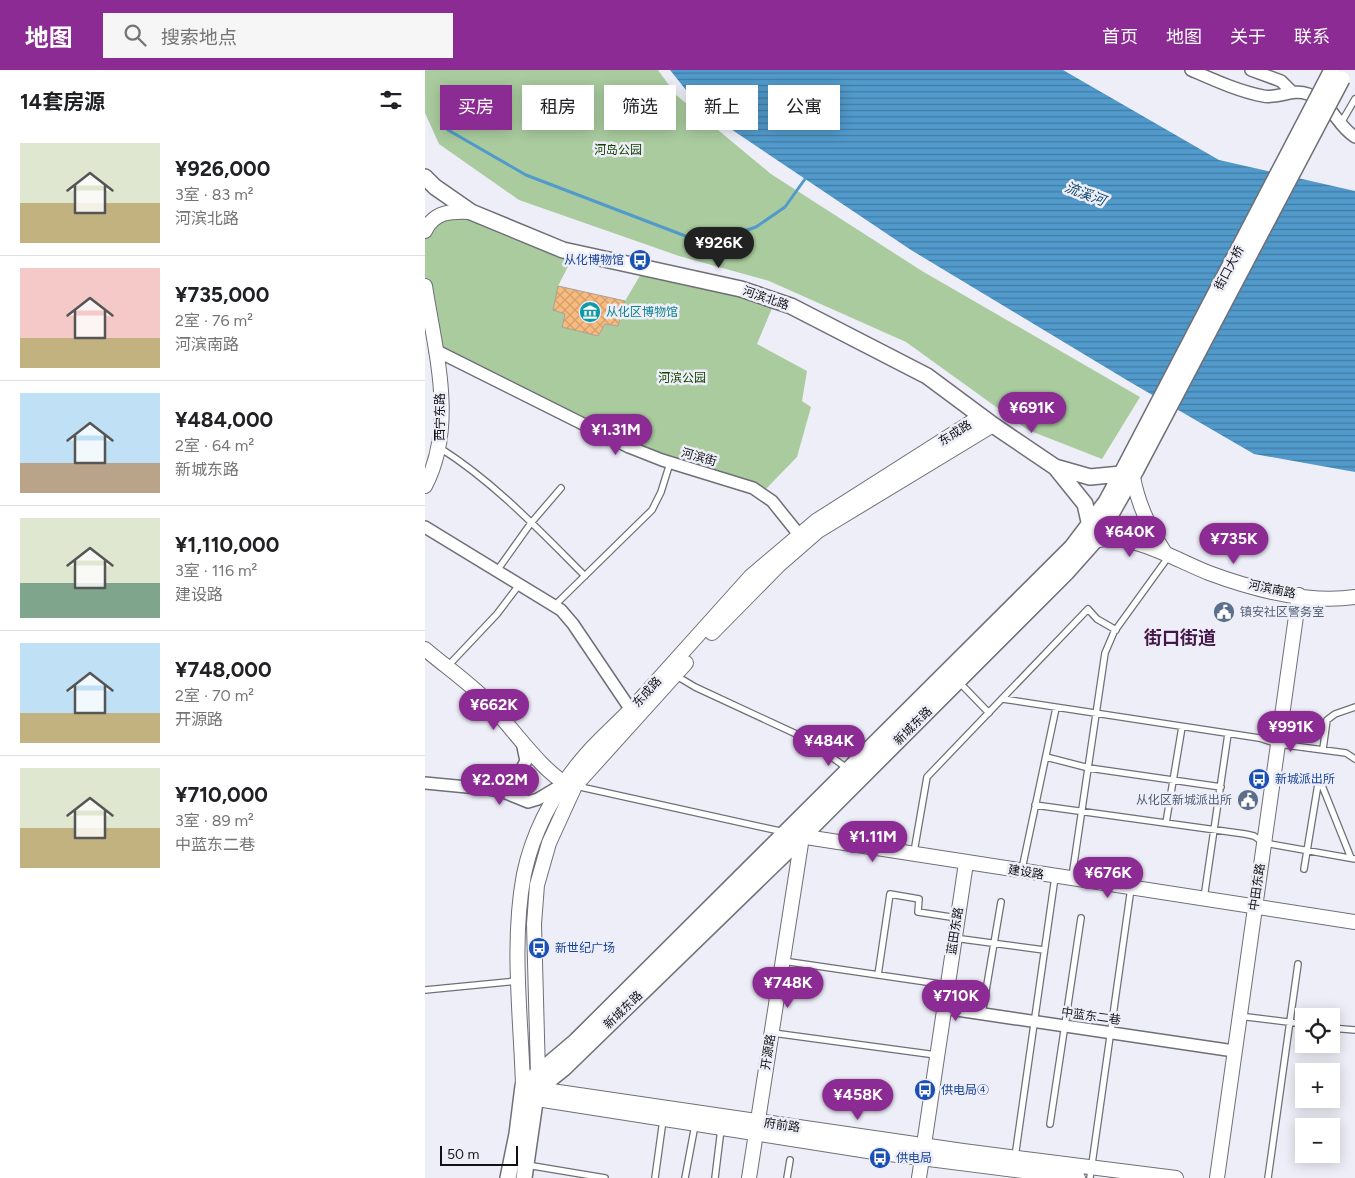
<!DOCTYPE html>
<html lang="zh">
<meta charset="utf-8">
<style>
:root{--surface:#fff;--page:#f6f6f6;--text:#202124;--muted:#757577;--line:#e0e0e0;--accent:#8c2b93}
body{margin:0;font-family:Figtree,"Noto Sans SC",sans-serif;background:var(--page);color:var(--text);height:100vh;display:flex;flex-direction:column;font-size:19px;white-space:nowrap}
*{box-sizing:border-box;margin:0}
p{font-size:16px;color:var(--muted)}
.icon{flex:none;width:28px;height:28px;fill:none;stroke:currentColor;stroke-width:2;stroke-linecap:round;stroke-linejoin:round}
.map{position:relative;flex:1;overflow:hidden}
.panel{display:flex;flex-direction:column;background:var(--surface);width:425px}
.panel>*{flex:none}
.banner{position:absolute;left:15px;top:15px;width:475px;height:45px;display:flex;gap:10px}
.controls{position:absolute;left:870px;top:938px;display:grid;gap:10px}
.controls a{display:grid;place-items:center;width:45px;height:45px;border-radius:0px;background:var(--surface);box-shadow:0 2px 12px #0003;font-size:25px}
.scale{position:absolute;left:15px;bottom:12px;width:78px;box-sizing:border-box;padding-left:5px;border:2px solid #111114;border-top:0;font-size:14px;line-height:18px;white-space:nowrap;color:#111114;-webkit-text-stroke:4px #eeeef8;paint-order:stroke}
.price{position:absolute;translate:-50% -42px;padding:0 11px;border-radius:18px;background:var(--accent);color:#fff;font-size:16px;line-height:32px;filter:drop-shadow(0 1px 2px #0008)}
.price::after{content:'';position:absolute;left:50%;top:30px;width:15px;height:11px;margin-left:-8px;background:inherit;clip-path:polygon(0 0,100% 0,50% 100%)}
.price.on{background:#222;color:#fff}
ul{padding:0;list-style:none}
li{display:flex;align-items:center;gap:15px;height:125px;padding:0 20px}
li+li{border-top:1px solid var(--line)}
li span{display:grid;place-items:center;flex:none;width:140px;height:100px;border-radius:0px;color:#555}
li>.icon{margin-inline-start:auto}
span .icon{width:60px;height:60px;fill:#fffc;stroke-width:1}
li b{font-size:21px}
h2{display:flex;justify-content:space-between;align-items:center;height:60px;padding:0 20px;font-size:21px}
.tag{padding:0 18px;border-radius:0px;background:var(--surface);box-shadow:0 2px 12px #0003;font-size:18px;line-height:45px}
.tag.on{background:var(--accent);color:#fff}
header{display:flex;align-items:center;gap:30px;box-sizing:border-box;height:70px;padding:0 25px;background:var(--accent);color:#fff}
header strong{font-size:24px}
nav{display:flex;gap:28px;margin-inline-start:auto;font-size:18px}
.search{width:350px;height:45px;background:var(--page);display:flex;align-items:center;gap:12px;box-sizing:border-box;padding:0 18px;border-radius:0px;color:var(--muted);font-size:19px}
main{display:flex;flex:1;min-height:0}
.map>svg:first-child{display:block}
.park{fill:#a9cb9e}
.water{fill:url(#water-rules)}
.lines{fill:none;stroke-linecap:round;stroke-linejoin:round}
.stream{stroke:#519acb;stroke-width:3}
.building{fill:url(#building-cross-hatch);stroke:#a8a19a}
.service-casing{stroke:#6e6f77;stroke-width:8}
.minor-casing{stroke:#6e6f77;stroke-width:14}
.tertiary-casing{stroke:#6e6f77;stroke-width:16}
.secondary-casing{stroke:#6e6f77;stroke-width:18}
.service{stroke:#fff;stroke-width:5.5}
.minor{stroke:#fff;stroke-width:11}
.tertiary{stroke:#fff;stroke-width:14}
.secondary{stroke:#fff;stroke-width:15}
.secondary-bridge-casing{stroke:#6e6f77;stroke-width:18;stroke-linecap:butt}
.secondary-bridge{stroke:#fff;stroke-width:15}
.labels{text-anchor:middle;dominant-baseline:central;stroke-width:5;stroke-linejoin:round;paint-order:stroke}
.park-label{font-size:12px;fill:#154400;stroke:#eeeef8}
.transit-label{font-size:12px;fill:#164399;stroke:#eeeef8;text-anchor:start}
.street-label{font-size:12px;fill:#111114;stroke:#eeeef8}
.culture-label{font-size:12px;fill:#0d838f;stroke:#eeeef8;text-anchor:start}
.service-label{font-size:12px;fill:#4e5e75;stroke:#eeeef8;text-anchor:start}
.water-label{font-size:14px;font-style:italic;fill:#114a6c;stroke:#eeeef8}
.district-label{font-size:18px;font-weight:bold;fill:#451749;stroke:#eeeef8}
</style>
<header>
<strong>地图</strong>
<div class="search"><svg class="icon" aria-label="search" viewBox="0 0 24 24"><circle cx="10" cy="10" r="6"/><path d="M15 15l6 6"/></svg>搜索地点</div>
<nav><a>首页</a><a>地图</a><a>关于</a><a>联系</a></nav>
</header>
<main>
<section class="panel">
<h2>14套房源<svg class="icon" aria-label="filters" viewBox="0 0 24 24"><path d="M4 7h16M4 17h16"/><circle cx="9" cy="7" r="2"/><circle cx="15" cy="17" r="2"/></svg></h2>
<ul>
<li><span style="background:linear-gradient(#dfe7d0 60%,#c2b280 0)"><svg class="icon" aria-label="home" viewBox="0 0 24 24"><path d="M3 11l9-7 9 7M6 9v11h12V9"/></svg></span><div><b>¥926,000</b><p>3室 · 83 m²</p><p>河滨北路</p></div></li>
<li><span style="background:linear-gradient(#f6c9c9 70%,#c2b280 0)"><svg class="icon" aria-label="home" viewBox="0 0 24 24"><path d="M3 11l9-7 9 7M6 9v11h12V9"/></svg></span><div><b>¥735,000</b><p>2室 · 76 m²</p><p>河滨南路</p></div></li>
<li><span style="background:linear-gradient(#bfe0f5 70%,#b9a48a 0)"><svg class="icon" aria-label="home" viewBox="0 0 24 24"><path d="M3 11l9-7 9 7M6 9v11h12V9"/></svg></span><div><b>¥484,000</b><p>2室 · 64 m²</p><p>新城东路</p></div></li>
<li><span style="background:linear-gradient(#dfe7d0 65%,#7fa58c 0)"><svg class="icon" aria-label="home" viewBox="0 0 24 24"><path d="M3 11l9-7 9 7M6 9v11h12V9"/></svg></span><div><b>¥1,110,000</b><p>3室 · 116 m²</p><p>建设路</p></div></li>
<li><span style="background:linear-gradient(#bfe0f5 70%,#c2b280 0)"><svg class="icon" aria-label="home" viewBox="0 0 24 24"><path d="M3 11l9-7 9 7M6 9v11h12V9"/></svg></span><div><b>¥748,000</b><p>2室 · 70 m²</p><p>开源路</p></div></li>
<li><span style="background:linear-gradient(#dfe7d0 60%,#c2b280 0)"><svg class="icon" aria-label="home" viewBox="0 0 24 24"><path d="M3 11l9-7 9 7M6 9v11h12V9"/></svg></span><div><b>¥710,000</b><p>3室 · 89 m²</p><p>中蓝东二巷</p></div></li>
</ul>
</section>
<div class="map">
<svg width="930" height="1108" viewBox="0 0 930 1108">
<defs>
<pattern id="water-rules" width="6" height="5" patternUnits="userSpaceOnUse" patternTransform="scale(1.25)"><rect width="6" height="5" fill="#519acb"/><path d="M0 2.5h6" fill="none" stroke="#427ca4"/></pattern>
<pattern id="building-cross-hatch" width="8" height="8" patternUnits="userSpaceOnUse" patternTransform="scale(1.25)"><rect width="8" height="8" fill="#f7ba7f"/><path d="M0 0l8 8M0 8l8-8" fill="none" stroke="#d39f6d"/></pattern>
</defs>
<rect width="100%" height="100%" fill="#eeeef8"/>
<path class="park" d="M0 0H233L251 25 346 104 497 201 715 327 677 389 603 360 481 272 344 211 254 186 94 130 14 74 0 43Z
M30 141 150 183 133 216 128 240 140 244 137 257 173 266 180 254 193 256 200 231 220 197 350 231 332 274 382 301 377 331 386 337 372 387 336 424 237 390 10 280 0 216V161Z"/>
<path class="water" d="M245 0H638L794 90 930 121V402L829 384 705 312 486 180 276 39Z"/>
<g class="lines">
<path class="stream" d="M23 60 101 105 263 167 298 168 331 157 360 137 380 109"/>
</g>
<path class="building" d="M133 216 200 231 193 256 180 254 173 266 137 257 140 244 128 240Z"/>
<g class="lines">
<g class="service-casing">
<path id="service" d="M916 53 930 29
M15 378C69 412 115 461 160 506
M71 502 106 453 136 418
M129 536 227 440 236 422 245 393
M22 597 72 544 94 515
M250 605 270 617 382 669 423 699
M534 612 564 643
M578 629 834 668 853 674 921 683 930 689
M898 679 902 650 910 644 930 637
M621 687 664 698 796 717
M151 716 359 762
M610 735 820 764 829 766 839 773 930 789
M741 753 757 657
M489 782 502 707 663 539 672 549 691 560
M597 799 631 638
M879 799 894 708 926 788
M647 807 680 583 689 562 744 486
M779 828 803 664
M529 868 619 880
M358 891 522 915
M453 905 465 824 494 829 493 842 532 848
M0 920 92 911
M557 944 576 832
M814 946 879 954
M906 958 930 960
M348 963 511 985
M625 1054 656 848
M590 1087 630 807
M102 1095 180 1108
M230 1108 238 1050
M260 1108 270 1055
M290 1108 296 1059
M362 1108 365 1090
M665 1108 706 818
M843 1108 873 894"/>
</g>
<g class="minor-casing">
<path id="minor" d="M766 0C789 10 813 21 838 26 854 29 867 18 883 24 909 34 910 54 930 67
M826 0 856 11 866 21
M10 280 204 377 237 390 328 418 347 431 380 472
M0 457 136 540 148 554 210 646
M0 713 63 719 76 721 103 732 113 729 138 714
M76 721 86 718 101 691 97 672
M518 938 809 981"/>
</g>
<g class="tertiary-casing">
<path id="tertiary" d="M0 161C9 141 27 141 46 142
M0 216C10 281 32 355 0 416
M708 407C713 435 724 458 740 483
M669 471C704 461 751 490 784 503 827 519 884 534 930 527
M287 563 354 495 393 461 568 355
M0 579C20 596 43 612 62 631 81 650 123 710 146 715
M368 765 930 852
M113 1004 109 854 112 815 124 773 150 716 261 593
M98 1016C96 947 86 873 99 804 109 757 134 714 166 679 181 663 197 649 212 633 250 591 288 548 326 506L391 451 556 346
M113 1019 538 1081 751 1108
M112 1029 449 1082 653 1108
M324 1108 377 767
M494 1108 541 793
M792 1108 874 525"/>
</g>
<g class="secondary-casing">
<path id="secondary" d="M0 107 10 117 46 142 138 180 316 219 366 236 502 306 568 355 630 397 665 407 696 404
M631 398 660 434 665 456
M98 1016 151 971 647 477 681 432 701 395
M113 1019 138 999 377 767 641 503 673 467 711 400
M83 1108 92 1064 98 1016
M99 1108 113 1011"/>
</g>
<use href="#service" class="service"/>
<use href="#minor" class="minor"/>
<use href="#tertiary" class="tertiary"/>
<use href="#secondary" class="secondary"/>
<g class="secondary-bridge-casing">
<path id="secondary-bridge" d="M701 395 907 0
M711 400 917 9"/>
</g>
<use href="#secondary-bridge" class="secondary-bridge"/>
</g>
<defs>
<g id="bus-disc" transform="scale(1.125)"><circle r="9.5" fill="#1a4fb4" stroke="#eeeef8"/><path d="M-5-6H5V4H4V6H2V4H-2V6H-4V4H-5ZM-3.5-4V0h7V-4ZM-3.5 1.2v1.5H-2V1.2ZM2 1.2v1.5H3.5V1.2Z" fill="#fff"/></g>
<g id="museum-disc" transform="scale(1.125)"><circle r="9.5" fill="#0f9aa8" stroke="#eeeef8"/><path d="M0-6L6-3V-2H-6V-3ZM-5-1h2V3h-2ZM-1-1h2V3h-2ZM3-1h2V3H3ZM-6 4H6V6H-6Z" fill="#fff"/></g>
<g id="civic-disc" transform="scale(1.125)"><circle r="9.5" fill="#5c6f8a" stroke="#eeeef8"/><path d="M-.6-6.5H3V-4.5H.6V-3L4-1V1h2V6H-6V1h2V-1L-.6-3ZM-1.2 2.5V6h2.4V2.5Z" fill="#fff"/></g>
</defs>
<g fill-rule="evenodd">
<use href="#bus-disc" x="215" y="190"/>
<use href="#museum-disc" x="165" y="242"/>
<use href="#civic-disc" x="799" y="542"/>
<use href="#bus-disc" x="834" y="709"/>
<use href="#civic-disc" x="823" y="730"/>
<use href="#bus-disc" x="114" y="878"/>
<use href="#bus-disc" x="500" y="1020"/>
<use href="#bus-disc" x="455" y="1088"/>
</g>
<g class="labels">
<g class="park-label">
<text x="193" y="80">河岛公园</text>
<text x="257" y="308">河滨公园</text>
</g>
<g class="transit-label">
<text x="199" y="190" text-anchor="end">从化博物馆</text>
<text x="850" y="709">新城派出所</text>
<text x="130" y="878">新世纪广场</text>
<text x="516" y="1020">供电局④</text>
<text x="471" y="1088">供电局</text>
</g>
<g class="street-label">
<text transform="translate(804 198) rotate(-62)">街口大桥</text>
<text transform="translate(341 228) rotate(19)">河滨北路</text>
<text transform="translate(15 347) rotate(-90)">西宁东路</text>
<text transform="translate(530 363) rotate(-32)">东成路</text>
<text transform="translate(274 387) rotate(16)">河滨街</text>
<text transform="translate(847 519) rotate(12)">河滨南路</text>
<text transform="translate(222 622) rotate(-48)">东成路</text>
<text transform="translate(488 656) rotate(-45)">新城东路</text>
<text transform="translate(601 802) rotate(9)">建设路</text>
<text transform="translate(832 817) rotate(-82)">中田东路</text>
<text transform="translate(530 861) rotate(-81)">蓝田东路</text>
<text transform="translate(198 940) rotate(-44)">新城东路</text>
<text transform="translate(666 946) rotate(8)">中蓝东二巷</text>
<text transform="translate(343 982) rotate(-81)">开源路</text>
<text transform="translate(357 1055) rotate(8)">府前路</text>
</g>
<g class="culture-label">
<text x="181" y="242">从化区博物馆</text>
</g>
<g class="service-label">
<text x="815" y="542">镇安社区警务室</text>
<text x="807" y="730" text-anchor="end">从化区新城派出所</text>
</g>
<g class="water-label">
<text transform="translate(660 124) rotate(21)">流溪河</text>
</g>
<g class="district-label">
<text x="755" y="568">街口街道</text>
</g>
</g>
</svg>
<div class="controls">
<a><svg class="icon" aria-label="locate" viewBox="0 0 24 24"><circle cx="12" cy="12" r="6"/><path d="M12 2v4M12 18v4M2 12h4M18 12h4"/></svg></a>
<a>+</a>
<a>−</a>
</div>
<div class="scale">50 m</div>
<b class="price on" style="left:294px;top:199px">¥926K</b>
<b class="price" style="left:607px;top:364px">¥691K</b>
<b class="price" style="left:191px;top:386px">¥1.31M</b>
<b class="price" style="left:705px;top:488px">¥640K</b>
<b class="price" style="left:809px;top:495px">¥735K</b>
<b class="price" style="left:69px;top:661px">¥662K</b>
<b class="price" style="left:866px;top:683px">¥991K</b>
<b class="price" style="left:404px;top:697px">¥484K</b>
<b class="price" style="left:75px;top:736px">¥2.02M</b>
<b class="price" style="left:448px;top:793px">¥1.11M</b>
<b class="price" style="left:683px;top:829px">¥676K</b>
<b class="price" style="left:363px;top:939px">¥748K</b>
<b class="price" style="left:531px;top:952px">¥710K</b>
<b class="price" style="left:433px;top:1051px">¥458K</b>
<div class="banner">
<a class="tag on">买房</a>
<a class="tag">租房</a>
<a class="tag">筛选</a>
<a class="tag">新上</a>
<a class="tag">公寓</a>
</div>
</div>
</main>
